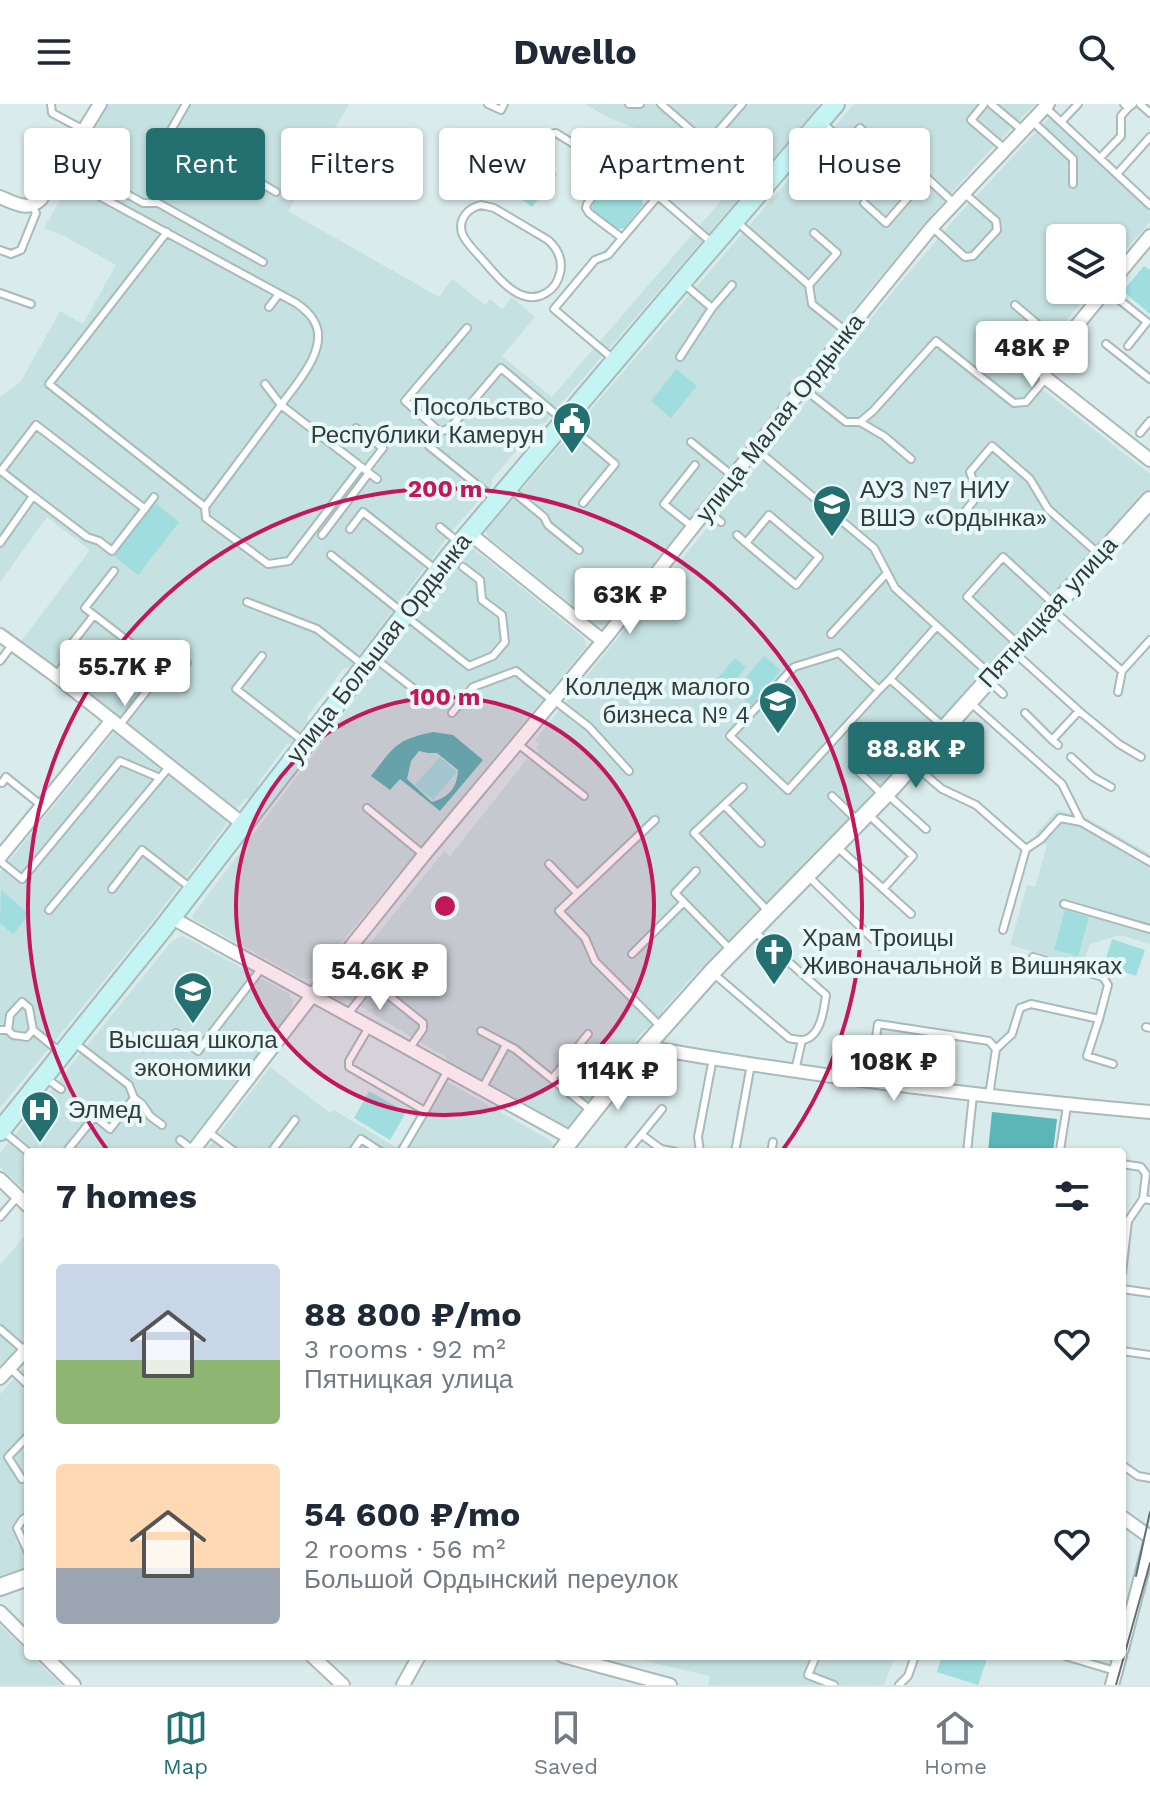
<!DOCTYPE html>
<meta charset="utf-8">
<style>
:root{--surface:#fff;--page:#f6f6f7;--text:#1f2937;--muted:#747a83;--line:#e0e1e3;--accent:#246f70}
body{margin:0;font-family:"Work Sans",sans-serif;background:var(--page);color:var(--text);height:100vh;display:flex;flex-direction:column;font-size:30px;white-space:nowrap}
*{box-sizing:border-box;margin:0}
p{font-size:26px;color:var(--muted)}
.icon{flex:none;width:44px;height:44px;fill:none;stroke:currentColor;stroke-width:2;stroke-linecap:round;stroke-linejoin:round}
.map{position:relative;flex:1;overflow:hidden}
.drawer{position:absolute;left:24px;top:1044px;width:1102px;height:512px;display:flex;flex-direction:column;background:var(--surface);border-radius:8px;box-shadow:0 2px 6px #0004}
.drawer>*{flex:none}
.guide{position:absolute;left:24px;top:24px;width:1102px;height:72px;display:flex;gap:16px}
.buttons{position:absolute;left:1046px;top:120px;display:grid;gap:16px}
.buttons a{display:grid;place-items:center;width:80px;height:80px;border-radius:8px;background:var(--surface);box-shadow:0 2px 6px #0004;font-size:40px}
.price{position:absolute;translate:-50% -68px;padding:0 18px;border-radius:8px;background:#fff;color:#222;font-size:26px;line-height:52px;filter:drop-shadow(0 2px 4px #0008)}
.price::after{content:'';position:absolute;left:50%;top:48px;width:24px;height:18px;margin-left:-12px;background:inherit;clip-path:polygon(0 0,100% 0,50% 100%)}
.price.current{background:var(--accent);color:#fff}
ul{padding:0;list-style:none}
li{display:flex;align-items:center;gap:24px;height:200px;padding:0 32px}
li span{display:grid;place-items:center;flex:none;width:224px;height:160px;border-radius:8px;color:#555}
li>.icon{margin-inline-start:auto}
span .icon{width:96px;height:96px;fill:#fffc;stroke-width:1}
li b{font-size:34px}
h2{display:flex;justify-content:space-between;align-items:center;height:96px;padding:0 32px;font-size:34px}
.pill{padding:0 28px;border-radius:8px;background:var(--surface);box-shadow:0 2px 6px #0004;font-size:28px;line-height:72px}
.pill.current{background:var(--accent);color:#fff}
header{display:flex;justify-content:space-between;align-items:center;height:104px;padding:0 32px;background:var(--surface);font-size:36px;font-weight:700}
.tabs{display:flex;justify-content:space-around;align-items:center;height:112px;border-top:2px solid var(--line);background:var(--surface);font-size:22px;color:var(--muted)}
.tabs a{display:grid;justify-items:center;gap:4px}
.tabs .current{color:var(--accent)}
.map>svg:first-child{display:block}
.built{fill:#c6e1e1}
.green{fill:#9fddde}
.forest{fill:#5bb6b7;fill-rule:evenodd}
.lines{fill:none;stroke-linecap:round;stroke-linejoin:round}
.service-casing{stroke:#a9baba;stroke-width:10}
.minor-casing{stroke:#a9baba;stroke-width:16}
.tertiary-casing{stroke:#a9baba;stroke-width:20}
.secondary-casing{stroke:#a9baba;stroke-width:22}
.service{stroke:#fff;stroke-width:6}
.minor{stroke:#fff;stroke-width:12}
.tertiary{stroke:#fff;stroke-width:16}
.secondary{stroke:#c5f4f4;stroke-width:18}
.tram{stroke:#656f6f;stroke-width:2}
.ring{fill:none;stroke:#c2185b;stroke-width:4}
.labels{text-anchor:middle;dominant-baseline:central;stroke-width:8;stroke-linejoin:round;paint-order:stroke}
.poi-label{font-size:24px;fill:#333a3a;stroke:#e7f9f9;text-anchor:start}
.street-label{font-size:24px;fill:#333a3a;stroke:#e7f9f9}
.centre{fill:#c2185b;stroke:#e7f9f9;stroke-width:4}
.ring-label{font-size:24px;text-anchor:middle;font-weight:bold;fill:#c2185b;stroke:#e7f9f9;stroke-width:8;stroke-linejoin:round;paint-order:stroke}
</style>
<header><svg class="icon" aria-label="menu" viewBox="0 0 24 24"><path d="M4 6h16M4 12h16M4 18h16"/></svg>Dwello<svg class="icon" aria-label="search" viewBox="0 0 24 24"><circle cx="10" cy="10" r="6"/><path d="M15 15l6 6"/></svg></header>
<div class="map">
<svg width="1150" height="1581" viewBox="0 0 1150 1581">
<rect width="100%" height="100%" fill="#daebeb"/>
<path class="built" d="M109 0H349L288 107 439 193 452 175 485 201 490 195 502 205 512 193 535 213 502 252 552 293 726 91 659 33 609 14 585 0H818L817 4 598 257 559 302 555 304 549 311 548 316 545 319 539 320 492 375V381L453 426 350 563 343 565 307 613 308 620 294 639 287 640 258 679V687L250 697 246 694 236 705 20 539 90 446 47 413 0 478V293L21 277 60 207 83 220 116 161 64 132 44 124 76 68 69 64Z
M854 0H1035L978 59 937 105 865 191 742 349 605 521H596L487 432 486 427Z
M1050 13 1150 107V118L1112 162V134H1060V186H1092L1039 249 1033 259 1031 272 1037 281 1150 370V387L931 629 924 630 908 649V655L900 657 884 676V683L708 863H701L663 906V912L652 925H645L634 938 635 945 616 967 610 968 594 987 595 994 572 1023 565 1022 446 956 447 954 333 886 444 747 450 752 527 655 531 657 539 646 536 644 539 640 535 636 758 361 880 203 953 117Z
M474 445 584 534 586 543 312 874 305 875 301 874 193 815 192 812 418 511 471 446Z
M114 628H118L133 640 135 645 146 654H153L195 687 197 693 213 706H219L228 714 223 725 151 819 0 1004V768Z
M1057 706 1085 713 1150 750V840L1120 831 1090 840 1083 861 1010 841 1027 781 1035 783 1047 741 1035 731Z
M183 832 288 889 293 897 291 906 182 1048H28V1089L0 1063V1049L172 837Z
M270 963 330 1009 334 1006 397 1044 439 973 548 1035 554 1041V1046L553 1048H205Z
M28 1128V1232L0 1262V1161Z
M28 1260V1465L0 1475V1290Z
M0 1521 28 1548V1552H32L61 1581H0Z
M624 1552H895L884 1581H708L710 1572Z"/>
<path class="green" d="M534 53 557 70 532 103 509 86Z
M613 74 617 75 642 94 643 101 624 124 617 125 595 108 592 104 593 98 609 76Z
M1144 162 1150 166V210L1123 187Z
M676 265 697 282 671 314 651 297Z
M155 399 179 418 138 471 114 452Z
M764 552 781 566 751 601 734 587Z
M735 554 746 563 726 588 714 578Z
M440 653 457 668 433 696 415 681Z
M1 786 29 810 13 830 0 819Z
M1065 806 1089 813 1078 852 1054 846Z
M1112 835 1145 846 1136 872 1104 861Z
M369 987 406 1008 390 1036 354 1014Z
M942 1552H988L978 1581 937 1568Z"/>
<path class="forest" d="M433 628 453 631 483 656 440 707 400 675 390 686 371 672C394 643 395 636 433 628ZM419 647 428 649H437L458 666C457 684 449 693 432 698L407 675 411 657Z
M992 1008 1057 1015 1053 1048H988Z"/>
<g class="lines">
<g class="service-casing">
<path id="service" d="M51 0 52 9 84 26
M186 0 171 26 276 88
M488 0 501 6 504 0
M629 0H640
M661 0 707 40 713 50 755 87
M984 0 971 16 1005 45
M991 0 1022 26
M1124 0 1128 4 1133 0
M1140 0 1150 9
M1045 3 1150 101
M1032 17 1073 55V80
M821 18 846 39 860 24 922 79
M1061 18 1078 0
M707 40 742 0
M69 50 95 65 102 76 143 99H158L263 158
M523 52 547 31 556 29 658 92 711 138
M1100 54 1121 32V12L1128 4
M613 65 587 100 586 104 589 109 622 134
M57 69 296 199C303 204 310 209 314 217 330 244 296 280 281 301L377 375
M1117 70 1150 33
M864 99 886 119 926 73 954 99
M481 101 494 104 548 136C558 145 563 156 560 169 558 178 553 185 546 189 520 205 496 171 481 154 474 146 465 138 462 129 458 115 468 104 481 101Z
M737 118 809 181
M932 123 965 153 973 152 997 126 996 117 964 89
M167 128 49 280 205 403 281 301 265 280
M814 129 837 149 809 181 812 200 847 228
M0 146 11 150 21 146 36 109 32 101
M1107 186 1147 218 1128 242
M0 189 31 200
M1015 201 1061 240
M269 203 279 190
M712 204 732 181
M467 224 405 297 440 328 450 324 501 264 615 360 583 399
M1106 240 1150 275
M680 253 712 204 684 180
M612 254 554 205 595 156 608 151 658 92
M803 284 846 318H860L873 307 936 237 1014 299 1026 298 1046 274
M860 318 884 332 911 355
M356 324 383 344 366 366
M440 328 429 342 496 396
M1140 329 1150 317
M691 338 734 373
M756 345 874 444 895 484 991 571
M510 385 544 413 548 421 579 446
M33 392 1 367 36 321 145 405
M205 403 206 414 268 460 289 457 361 363
M707 407 721 418
M964 409 978 391 970 368 992 342 1030 375 1048 405 1100 451
M440 423 457 437
M694 424 664 400 695 361
M350 425 363 408 435 465
M322 431 369 369
M737 431 746 439 769 411 819 453 796 481 746 439
M0 439 33 392 87 433 99 437 112 447 154 393
M331 451 402 508
M247 498 317 525 362 560
M1054 507 1122 567 1150 536
M94 511 85 504 114 467
M408 514 469 562 493 552 505 538 502 511 482 496 480 476 463 463
M831 530 887 469
M1019 541 967 493 1003 453 1055 501
M1016 550 1079 607 1052 636 1058 641
M262 552 236 585 303 637
M373 553 427 595
M0 557 13 540
M56 572 68 555 73 538 94 511 156 559
M174 575 187 559
M890 575 937 522
M988 576 1003 590
M879 586 839 549 794 563 730 632 788 686 879 586 890 575 945 624
M1118 588 1122 567
M554 596 589 623 629 667
M971 599 1062 680 1081 718 1150 758
M1079 607 1119 640 1141 653
M452 609 473 583 516 567 553 597
M1025 609 1052 636
M119 622 163 566 184 584
M518 640 584 692
M1071 653 1093 673 1111 683
M853 662 882 690
M915 662 942 685 976 701 1026 745 1003 826
M2 679 6 673 42 702
M743 683 694 729 769 808
M887 690 926 725
M832 692 858 717
M724 701 761 739
M367 704 424 751
M869 711 913 752 883 785
M655 716 559 807 585 834 595 857 661 923
M836 742 911 810
M1026 745 1041 735 1060 714 1081 718
M0 757 22 775 120 657 160 674
M549 760 577 789
M696 767 675 789 730 845
M809 773 880 842
M112 785 142 746 192 785
M1064 800 1150 825
M49 806 170 662
M632 850 684 798
M1033 853 1103 873 1108 881 1099 915
M714 870 789 934C791 935 801 936 803 936 821 933 824 905 826 891L755 828
M348 910 369 883 373 881 377 882 423 919V925L409 945
M369 923 349 957V963L425 1007 448 966
M1146 923 1150 924
M0 926H8L10 911 22 898 29 904 33 926 60 948
M8 926 13 931 27 933 33 926
M481 927 515 945 552 975
M176 929 198 947 261 865
M588 930 552 975 593 1008
M76 940 129 981 134 994 142 1000 150 1012 162 1021
M996 945 1012 930 1020 904 1031 900 1099 915 1087 952 1113 960
M795 967 802 936
M47 975 61 985
M869 978 878 920 989 937 996 945 989 992
M482 985 506 941
M80 1000 110 1025 134 994
M207 1027 235 1048
M4 1028 28 1048
M642 1031 661 1045 676 1048
M180 1036 193 1046
M66 1048 95 1012
M271 1048 295 1016
M352 1048 361 1035 381 1048
M401 1048 425 1007
M627 1048 662 1005
M700 1048 698 1033 713 954
M735 1048 751 960
M771 1048 773 1038
M967 1048 973 991
M1063 1048 1060 1046 1067 1002
M1122 1060 1141 1063 1146 1070 1143 1095 1150 1096
M0 1113 18 1092
M1122 1169 1128 1117 1143 1095
M1122 1185 1150 1189
M0 1225 25 1247
M1122 1247 1150 1251
M10 1264 28 1281
M1122 1361 1138 1372 1150 1374
M22 1375 8 1353 28 1332
M28 1412 23 1415 17 1424 28 1448
M816 1552 808 1571 834 1581
M1065 1552 1115 1567
M899 1581 908 1572 915 1552"/>
</g>
<g class="minor-casing">
<path id="minor" d="M0 93C14 99 28 108 41 95L100 0
M1112 178 1150 132
M1106 186 1045 260 1043 266 1046 274 1150 356
M469 429 603 537
M0 531 56 572 243 720
M0 753 112 616
M172 814 571 1034
M645 943C813 972 981 993 1150 1008
M192 1048 321 880 424 751 603 537 858 214 932 123 1048 0
M0 1075 28 1102
M0 1274 28 1244
M1122 1413 1150 1433
M0 1508 28 1536
M1122 1545 1150 1438
M45 1552 74 1581
M312 1552 343 1581
M563 1552 670 1581
M403 1581 419 1552
M1112 1581 1120 1552"/>
</g>
<g class="tertiary-casing">
<path id="tertiary" d="M561 1048 632 958 712 868 886 690 1150 396
M0 1483 28 1473"/>
</g>
<g class="secondary-casing">
<path id="secondary" d="M0 1027 161 827 450 452 682 178 835 0"/>
</g>
<use href="#service" class="service"/>
<use href="#minor" class="minor"/>
<use href="#tertiary" class="tertiary"/>
<use href="#secondary" class="secondary"/>
<path class="tram" d="M1136 1472 1150 1408
M1116 1581 1150 1459"/>
</g>
<circle cx="445" cy="802" r="209" fill="#c2185b" fill-opacity=".12"/>
<g class="ring">
<circle cx="445" cy="802" r="209"/>
<path d="M108 1047A417 417 0 1 1 782 1047"/>
</g>
<defs>
<g id="civic-pin" transform="scale(2)"><path d="M0 17L-7.5 6A9.5 9.5 0 1 1 7.5 6Z" fill="#246f70" stroke="#e7f9f9"/><path d="M-.6-6.5H3V-4.5H.6V-3L4-1V1h2V6H-6V1h2V-1L-.6-3ZM-1.2 2.5V6h2.4V2.5Z" fill="#fff"/></g>
<g id="university-pin" transform="scale(2)"><path d="M0 17L-7.5 6A9.5 9.5 0 1 1 7.5 6Z" fill="#246f70" stroke="#e7f9f9"/><path d="M0-5L7-2L0 1L-7-2ZM-4 1L0 2.5L4 1V4Q0 6-4 4Z" fill="#fff"/></g>
<g id="church-pin" transform="scale(2)"><path d="M0 17L-7.5 6A9.5 9.5 0 1 1 7.5 6Z" fill="#246f70" stroke="#e7f9f9"/><path d="M-1.2-6h2.4v3.5h3.3v2.4h-3.3V6h-2.4V-.1h-3.3v-2.4h3.3Z" fill="#fff"/></g>
<g id="hospital-pin" transform="scale(2)"><path d="M0 17L-7.5 6A9.5 9.5 0 1 1 7.5 6Z" fill="#246f70" stroke="#e7f9f9"/><path d="M-5-5h3v3.5h4V-5h3V5h-3V1.5h-4V5h-3Z" fill="#fff"/></g>
</defs>
<g fill-rule="evenodd">
<use href="#civic-pin" x="572" y="317"/>
<use href="#university-pin" x="832" y="400"/>
<use href="#university-pin" x="778" y="597"/>
<use href="#church-pin" x="774" y="848"/>
<use href="#university-pin" x="193" y="887"/>
<use href="#hospital-pin" x="40" y="1006"/>
</g>
<g class="labels">
<g class="poi-label">
<text x="544" y="303" text-anchor="end">Посольство<tspan x="544" dy="28">Республики Камерун</tspan></text>
<text x="860" y="386">АУЗ №7 НИУ<tspan x="860" dy="28">ВШЭ «Ордынка»</tspan></text>
<text x="750" y="583" text-anchor="end">Колледж малого<tspan x="750" dy="28">бизнеса № 4</tspan></text>
<text x="802" y="834">Храм Троицы<tspan x="802" dy="28">Живоначальной в Вишняках</tspan></text>
<text x="193" y="936" text-anchor="middle">Высшая школа<tspan x="193" dy="28">экономики</tspan></text>
<text x="68" y="1006">Элмед</text>
</g>
<g class="street-label">
<text transform="translate(780 314) rotate(-52)">улица Малая Ордынка</text>
<text transform="translate(1048 508) rotate(-48)">Пятницкая улица</text>
<text transform="translate(379 544) rotate(-52)">улица Большая Ордынка</text>
</g>
</g>
<circle cx="445" cy="802" r="12" class="centre"/>
<g class="ring-label">
<text x="445" y="393">200 m</text>
<text x="445" y="601">100 m</text>
</g>
</svg>
<div class="buttons">
<a><svg class="icon" aria-label="layers" viewBox="0 0 24 24"><path d="M12 4l9 5-9 5-9-5zM3 14l9 5 9-5"/></svg></a>
</div>
<b class="price" style="left:1032px;top:285px">48K ₽</b>
<b class="price" style="left:630px;top:532px">63K ₽</b>
<b class="price" style="left:125px;top:604px">55.7K ₽</b>
<b class="price current" style="left:916px;top:686px">88.8K ₽</b>
<b class="price" style="left:380px;top:908px">54.6K ₽</b>
<b class="price" style="left:894px;top:999px">108K ₽</b>
<b class="price" style="left:618px;top:1008px">114K ₽</b>
<div class="guide">
<a class="pill">Buy</a>
<a class="pill current">Rent</a>
<a class="pill">Filters</a>
<a class="pill">New</a>
<a class="pill">Apartment</a>
<a class="pill">House</a>
</div>
<section class="drawer">
<h2>7 homes<svg class="icon" aria-label="filters" viewBox="0 0 24 24"><path d="M4 7h16M4 17h16"/><circle cx="9" cy="7" r="2"/><circle cx="15" cy="17" r="2"/></svg></h2>
<ul>
<li><span style="background:linear-gradient(#c9d6e8 60%,#8fb573 0)"><svg class="icon" aria-label="home" viewBox="0 0 24 24"><path d="M3 11l9-7 9 7M6 9v11h12V9"/></svg></span><div><b>88 800 ₽/mo</b><p>3 rooms · 92 m²</p><p>Пятницкая улица</p></div><svg class="icon" aria-label="heart" viewBox="0 0 24 24"><path d="M12 20l-8-8c-3-5 5-10 8-4 3-6 11-1 8 4z"/></svg></li>
<li><span style="background:linear-gradient(#ffd9b3 65%,#9aa5b1 0)"><svg class="icon" aria-label="home" viewBox="0 0 24 24"><path d="M3 11l9-7 9 7M6 9v11h12V9"/></svg></span><div><b>54 600 ₽/mo</b><p>2 rooms · 56 m²</p><p>Большой Ордынский переулок</p></div><svg class="icon" aria-label="heart" viewBox="0 0 24 24"><path d="M12 20l-8-8c-3-5 5-10 8-4 3-6 11-1 8 4z"/></svg></li>
</ul>
</section>
</div>
<nav class="tabs">
<a class="current"><svg class="icon" aria-label="map" viewBox="0 0 24 24"><path d="M3 6l6-2 6 2 6-2v14l-6 2-6-2-6 2zM9 4v14M15 6v14"/></svg>Map</a>
<a><svg class="icon" aria-label="saved" viewBox="0 0 24 24"><path d="M7 4h10v16l-5-4-5 4z"/></svg>Saved</a>
<a><svg class="icon" aria-label="home" viewBox="0 0 24 24"><path d="M3 11l9-7 9 7M6 9v11h12V9"/></svg>Home</a>
</nav>
